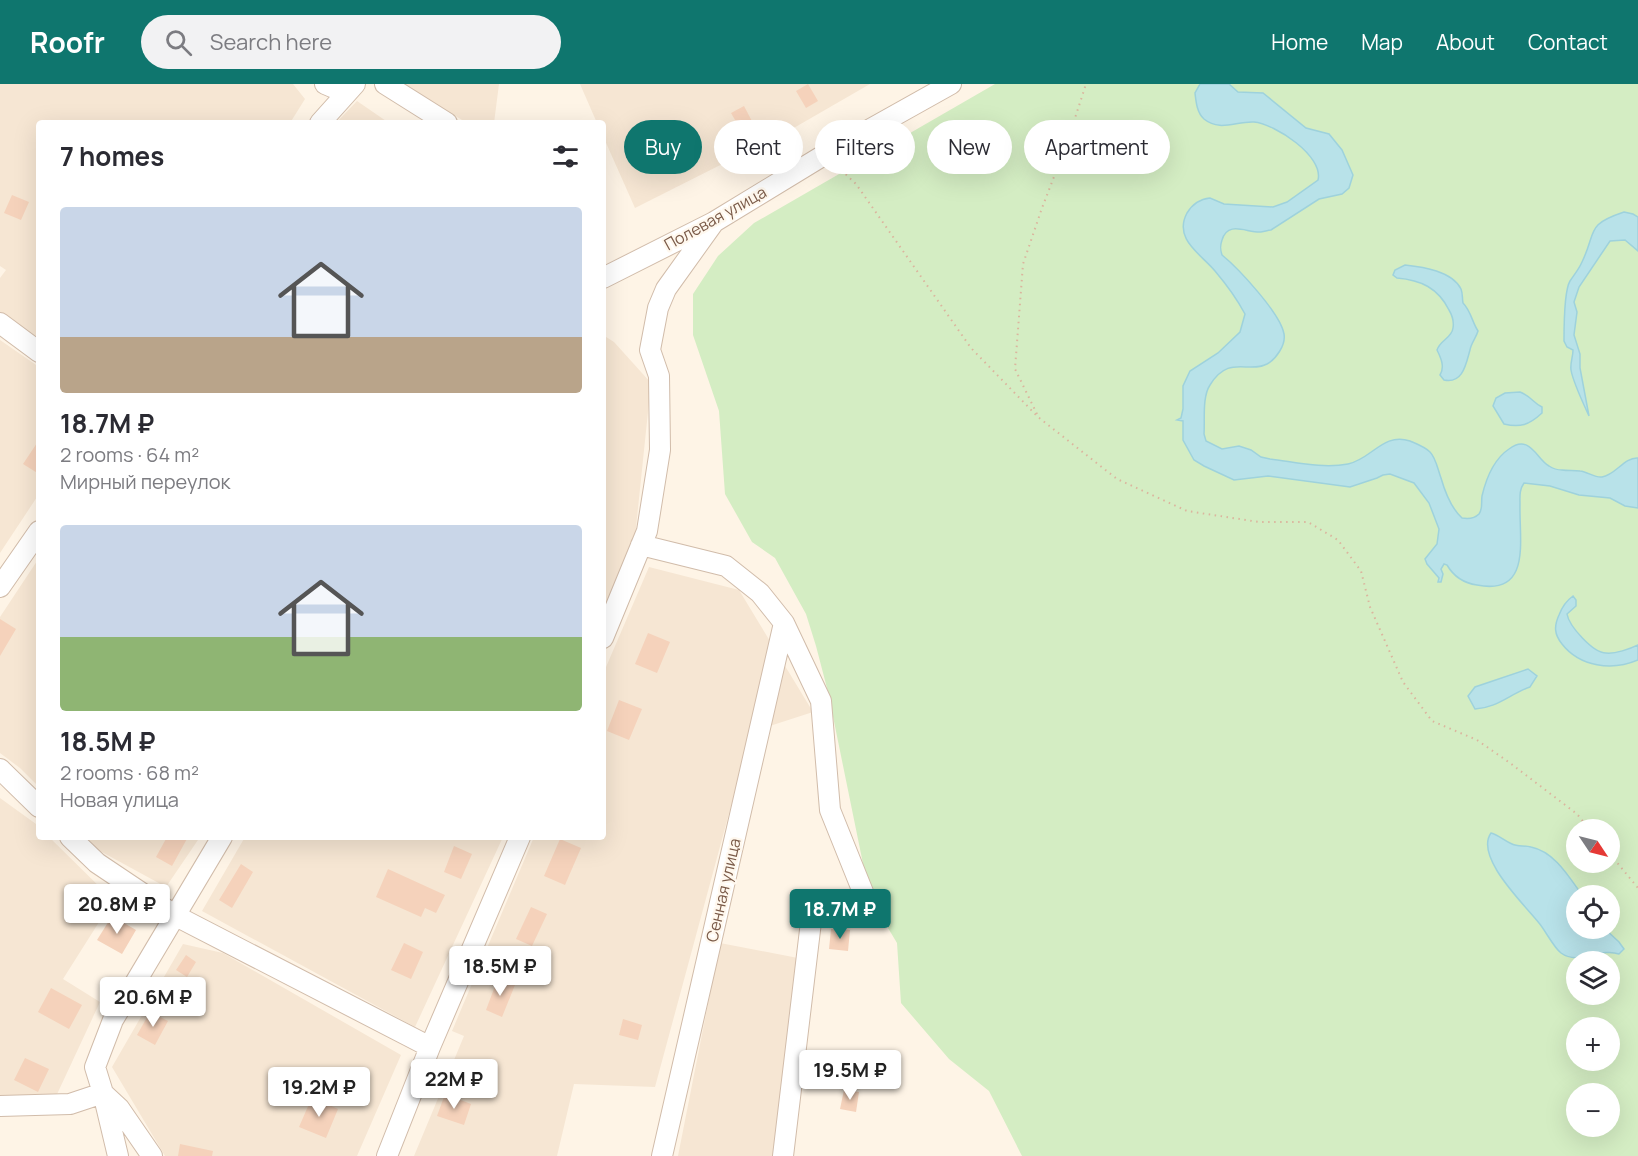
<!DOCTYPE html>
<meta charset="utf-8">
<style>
:root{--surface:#fff;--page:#f2f2f3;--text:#2b2b33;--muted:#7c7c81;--accent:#0f766e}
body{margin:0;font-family:Manrope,sans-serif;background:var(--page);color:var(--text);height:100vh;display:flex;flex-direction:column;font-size:22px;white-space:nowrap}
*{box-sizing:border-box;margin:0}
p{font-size:20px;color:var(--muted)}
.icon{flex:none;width:33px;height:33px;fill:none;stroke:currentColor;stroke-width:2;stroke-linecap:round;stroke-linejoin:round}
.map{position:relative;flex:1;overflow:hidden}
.panel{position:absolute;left:36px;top:36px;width:570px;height:720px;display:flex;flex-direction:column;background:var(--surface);border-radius:6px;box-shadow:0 6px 24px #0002}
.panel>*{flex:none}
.hud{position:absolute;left:624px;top:36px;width:570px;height:54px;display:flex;gap:12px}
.needle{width:39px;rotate:125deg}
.buttons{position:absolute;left:1566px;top:735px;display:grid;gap:12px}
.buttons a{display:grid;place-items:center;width:54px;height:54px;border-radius:50%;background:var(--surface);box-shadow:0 6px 24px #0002;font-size:30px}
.price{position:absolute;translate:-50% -51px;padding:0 14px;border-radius:6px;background:#fff;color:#222;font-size:20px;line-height:39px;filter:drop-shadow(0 2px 3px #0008)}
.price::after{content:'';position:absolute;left:50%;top:36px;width:18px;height:14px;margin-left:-9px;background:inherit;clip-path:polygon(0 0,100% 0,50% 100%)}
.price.on{background:var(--accent);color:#fff}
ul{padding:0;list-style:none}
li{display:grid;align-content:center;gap:12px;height:318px;padding:0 24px}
li span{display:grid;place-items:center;height:186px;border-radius:6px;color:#555}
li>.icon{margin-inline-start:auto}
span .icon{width:108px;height:108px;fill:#fffc;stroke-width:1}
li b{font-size:26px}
h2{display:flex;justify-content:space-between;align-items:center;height:72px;padding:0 24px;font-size:26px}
.pill{padding:0 21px;border-radius:27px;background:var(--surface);box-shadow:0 6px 24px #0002;font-size:21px;line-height:54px}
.pill.on{background:var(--accent);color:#fff}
header{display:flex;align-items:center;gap:36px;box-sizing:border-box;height:84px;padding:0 30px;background:var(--accent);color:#fff}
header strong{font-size:28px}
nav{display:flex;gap:33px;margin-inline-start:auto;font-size:21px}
.search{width:420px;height:54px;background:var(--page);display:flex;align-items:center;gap:15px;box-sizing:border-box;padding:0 21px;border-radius:33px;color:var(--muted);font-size:22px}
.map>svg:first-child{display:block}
.residential{fill:#f6e6d3}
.green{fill:#d4edc3;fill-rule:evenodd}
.water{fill:#b8e2e9;stroke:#9ed2dc;stroke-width:1.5}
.building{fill:#f5d2bb}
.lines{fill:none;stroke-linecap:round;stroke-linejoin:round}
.minor-casing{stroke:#d1bcaa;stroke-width:22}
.path{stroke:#dbb59e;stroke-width:2;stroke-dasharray:1.5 4.5;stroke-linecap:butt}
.minor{stroke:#fff;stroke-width:20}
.labels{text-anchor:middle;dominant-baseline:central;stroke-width:4.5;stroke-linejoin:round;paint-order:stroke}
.street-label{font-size:16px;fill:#7a5a48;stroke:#fff8ee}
</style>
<header>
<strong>Roofr</strong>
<div class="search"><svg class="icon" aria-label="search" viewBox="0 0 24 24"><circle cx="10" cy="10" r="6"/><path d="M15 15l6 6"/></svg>Search here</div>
<nav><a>Home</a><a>Map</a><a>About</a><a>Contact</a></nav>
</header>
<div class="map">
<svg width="1638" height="1072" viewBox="0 0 1638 1072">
<rect width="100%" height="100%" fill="#fef4e6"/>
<path class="residential" d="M0 0H293L305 15 290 39H39V258L0 229V194L6 186 0 182Z
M403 0H499L494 39H467Z
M580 0H870L792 45 635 124 603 52V39H597Z
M357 17 389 39H336Z
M603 251 614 258 651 299 635 453 603 526Z
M0 256 39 283V410L0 469Z
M39 474V703L20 684 0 669V533Z
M649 483 739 506 813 628 751 648 655 1003 574 1000 557 1072H414L464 952 452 947 534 753H603V590Z
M0 714 36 740 39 743V753H49L113 816 63 895 100 918 52 1021 0 1022Z
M86 753H200L166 803 100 767Z
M245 753H503L415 943 202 827Z
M720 859 803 875 774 1072H678Z
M183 860 223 869 401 971 357 1072H165L112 983Z"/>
<path class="green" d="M995 0H1638V1072H1022L989 1007 949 975 901 919 897 859 870 814 828 608 816 562 806 530 775 474 752 458 725 410 719 327 693 251V210L718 172 754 139ZM1576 746H1610V778H1576ZM1576 812H1610V844H1576ZM1576 878H1610V910H1576ZM1576 944H1610V976H1576ZM1576 1010H1610V1042H1576Z"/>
<path class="water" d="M1200 0H1229L1238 8 1263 9 1306 44 1329 50 1342 66 1353 91 1349 104 1342 110 1319 115 1271 146C1269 146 1262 148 1261 148 1247 149 1228 136 1222 156 1220 162 1220 165 1222 171 1238 184 1281 230 1284 250 1286 261 1276 275 1267 280 1248 290 1229 270 1210 301 1202 313 1205 336 1204 350L1206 357 1222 365 1239 362 1251 366 1261 373 1270 375C1295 378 1323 385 1348 380 1372 375 1383 348 1410 357 1417 360 1425 363 1430 368 1436 374 1438 386 1441 394 1445 408 1451 424 1462 434 1468 435 1474 435 1479 430 1483 425 1481 418 1482 412 1486 395 1494 375 1509 365 1530 349 1537 376 1549 382 1552 384 1558 386 1562 386 1568 387 1574 386 1580 387 1588 388 1595 394 1602 393 1616 391 1624 373 1638 374V424L1625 422 1610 414 1579 411 1550 402 1524 399C1519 406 1520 413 1520 421 1519 456 1532 512 1477 501 1463 499 1454 493 1447 481L1444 480 1441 485 1443 490 1441 498H1438L1439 494 1427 480 1425 475 1437 460 1439 445 1429 419 1414 399 1390 390 1383 391 1377 394 1350 403 1268 392 1234 396 1204 382 1194 376 1183 356V337L1177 336 1181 334 1183 325V302L1190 287 1218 269 1240 248 1245 230C1237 215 1226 200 1215 187 1201 170 1173 155 1187 129 1193 119 1200 115 1210 114L1224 120 1273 123 1287 118 1318 96C1324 72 1275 40 1254 38 1236 37 1220 48 1204 35 1197 29 1196 18 1195 9Z
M1624 128 1633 130 1638 133V167L1625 156 1610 157 1579 203 1574 218 1577 228 1574 251 1580 270V284L1589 332C1584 321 1573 298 1571 286 1570 279 1573 273 1573 266L1567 263 1564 257C1564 245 1564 207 1570 197 1574 191 1579 185 1582 178 1597 147 1585 141 1624 128Z
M1405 181C1423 183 1452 187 1461 205 1463 210 1462 214 1463 219 1471 227 1472 238 1478 247 1476 254 1471 259 1470 266 1466 280 1463 300 1444 296L1440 291C1445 283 1441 274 1437 266 1440 256 1452 254 1453 244 1454 238 1452 231 1449 226 1438 204 1421 196 1397 194L1393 191 1395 186Z
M1520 308C1532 313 1533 319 1542 323V329C1529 341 1520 344 1504 340L1493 322 1496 314 1505 309Z
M1573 512 1576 516V522L1567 530C1569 542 1593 569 1606 569 1615 570 1630 565 1638 561V576C1612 587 1580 583 1562 560 1554 550 1554 542 1559 531 1562 523 1566 517 1573 512Z
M1528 585 1537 592 1530 603C1510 610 1497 624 1475 625L1468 612 1475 603Z
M1491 749C1499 751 1504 757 1512 760 1518 763 1524 761 1531 763 1555 768 1569 793 1582 811L1576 812V844L1605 845 1619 858 1624 865 1619 870C1600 863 1579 882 1561 869 1554 864 1545 846 1539 839 1525 821 1474 773 1491 749Z"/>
<path class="building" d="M808 0 818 17 806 24 796 7Z
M744 22 754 41 742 48 731 29Z
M680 57 692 81 678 89 665 64Z
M12 111 29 118 21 136 4 129Z
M39 356V390L23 380Z
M0 535 16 545 0 572Z
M648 549 670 558 657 589 635 580Z
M619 616 642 625 629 656 607 647Z
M167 753H188L172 782 156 773Z
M560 755 581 764 565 801 544 792Z
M454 762 472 770 461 795 444 788Z
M241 780 253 788 232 824 219 816Z
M388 785 445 811 436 829 425 824 421 833 376 813Z
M73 804 86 813 78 825 64 816Z
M531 823 547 830 532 862 516 855Z
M112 832 136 846 122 870 97 856Z
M831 845 850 846 848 867 829 865Z
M404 859 423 868 411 895 391 886Z
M186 871 196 878 187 893 176 886Z
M498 894 515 901 502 933 486 926Z
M51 904 82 921 69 945 38 928Z
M150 928 168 937 155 961 137 951Z
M623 935 642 941 638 956 619 951Z
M25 974 49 985 38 1008 14 996Z
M844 1006 859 1008 856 1028 840 1025Z
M445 1010 471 1020 464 1041 437 1032Z
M312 1013 338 1025 326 1054 299 1043Z
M180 1060 213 1067 212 1072H178Z"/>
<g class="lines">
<g class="minor-casing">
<path id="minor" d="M325 0 332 3 339 0
M385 0 447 39
M320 39 355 0
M603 194 714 138 824 71 951 0
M0 239 39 268
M641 461 726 482 760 509 784 539 821 617 830 726 869 823
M0 503 39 447
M603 554 647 447 660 366 659 292 650 266 658 224 666 205 714 138
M0 685 39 723
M70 753 97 779 176 832 430 963
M105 1011 119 1024 152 1072
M0 1022 70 1020 103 1009
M118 1072 103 1009 95 983 113 936 222 753
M387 1072 430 963 520 753
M662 1072 784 539
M783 1072 813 821"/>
</g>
<path class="path" d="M837 82 856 100 971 264 1038 333 1117 395 1187 427 1259 438H1308L1338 456 1361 487 1370 523 1403 598 1432 637 1477 656 1510 679 1577 730 1590 746
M1037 330 1015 285 1023 180 1042 124 1067 59 1086 0
M1610 770 1638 804"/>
<use href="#minor" class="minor"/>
</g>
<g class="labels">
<g class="street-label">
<text transform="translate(715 134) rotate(-29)">Полевая улица</text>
<text transform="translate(723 806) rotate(-77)">Сенная улица</text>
</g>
</g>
</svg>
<div class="buttons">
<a><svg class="needle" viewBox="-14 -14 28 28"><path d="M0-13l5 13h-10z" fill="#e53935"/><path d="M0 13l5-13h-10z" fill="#7c7c81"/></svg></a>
<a><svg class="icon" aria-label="locate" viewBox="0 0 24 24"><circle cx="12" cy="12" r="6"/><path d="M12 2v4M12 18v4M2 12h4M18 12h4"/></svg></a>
<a><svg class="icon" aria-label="layers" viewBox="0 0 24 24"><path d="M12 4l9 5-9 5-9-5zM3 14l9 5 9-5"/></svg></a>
<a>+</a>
<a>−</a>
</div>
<b class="price" style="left:117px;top:851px">20.8M ₽</b>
<b class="price on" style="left:840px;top:856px">18.7M ₽</b>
<b class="price" style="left:500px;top:913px">18.5M ₽</b>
<b class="price" style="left:153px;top:944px">20.6M ₽</b>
<b class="price" style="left:850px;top:1017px">19.5M ₽</b>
<b class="price" style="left:454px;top:1026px">22M ₽</b>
<b class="price" style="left:319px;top:1034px">19.2M ₽</b>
<div class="hud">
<a class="pill on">Buy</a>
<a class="pill">Rent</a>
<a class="pill">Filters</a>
<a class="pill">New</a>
<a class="pill">Apartment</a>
</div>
<section class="panel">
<h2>7 homes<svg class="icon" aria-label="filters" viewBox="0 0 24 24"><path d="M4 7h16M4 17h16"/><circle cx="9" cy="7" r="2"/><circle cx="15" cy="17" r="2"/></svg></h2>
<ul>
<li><span style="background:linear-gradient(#c9d6e8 70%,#b9a48a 0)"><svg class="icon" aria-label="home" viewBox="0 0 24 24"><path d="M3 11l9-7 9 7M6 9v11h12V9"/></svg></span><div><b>18.7M ₽</b><p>2 rooms · 64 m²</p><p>Мирный переулок</p></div></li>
<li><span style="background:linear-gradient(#c9d6e8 60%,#8fb573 0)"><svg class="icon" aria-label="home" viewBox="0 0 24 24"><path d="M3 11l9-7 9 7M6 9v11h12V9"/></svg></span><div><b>18.5M ₽</b><p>2 rooms · 68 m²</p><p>Новая улица</p></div></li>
</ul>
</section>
</div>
